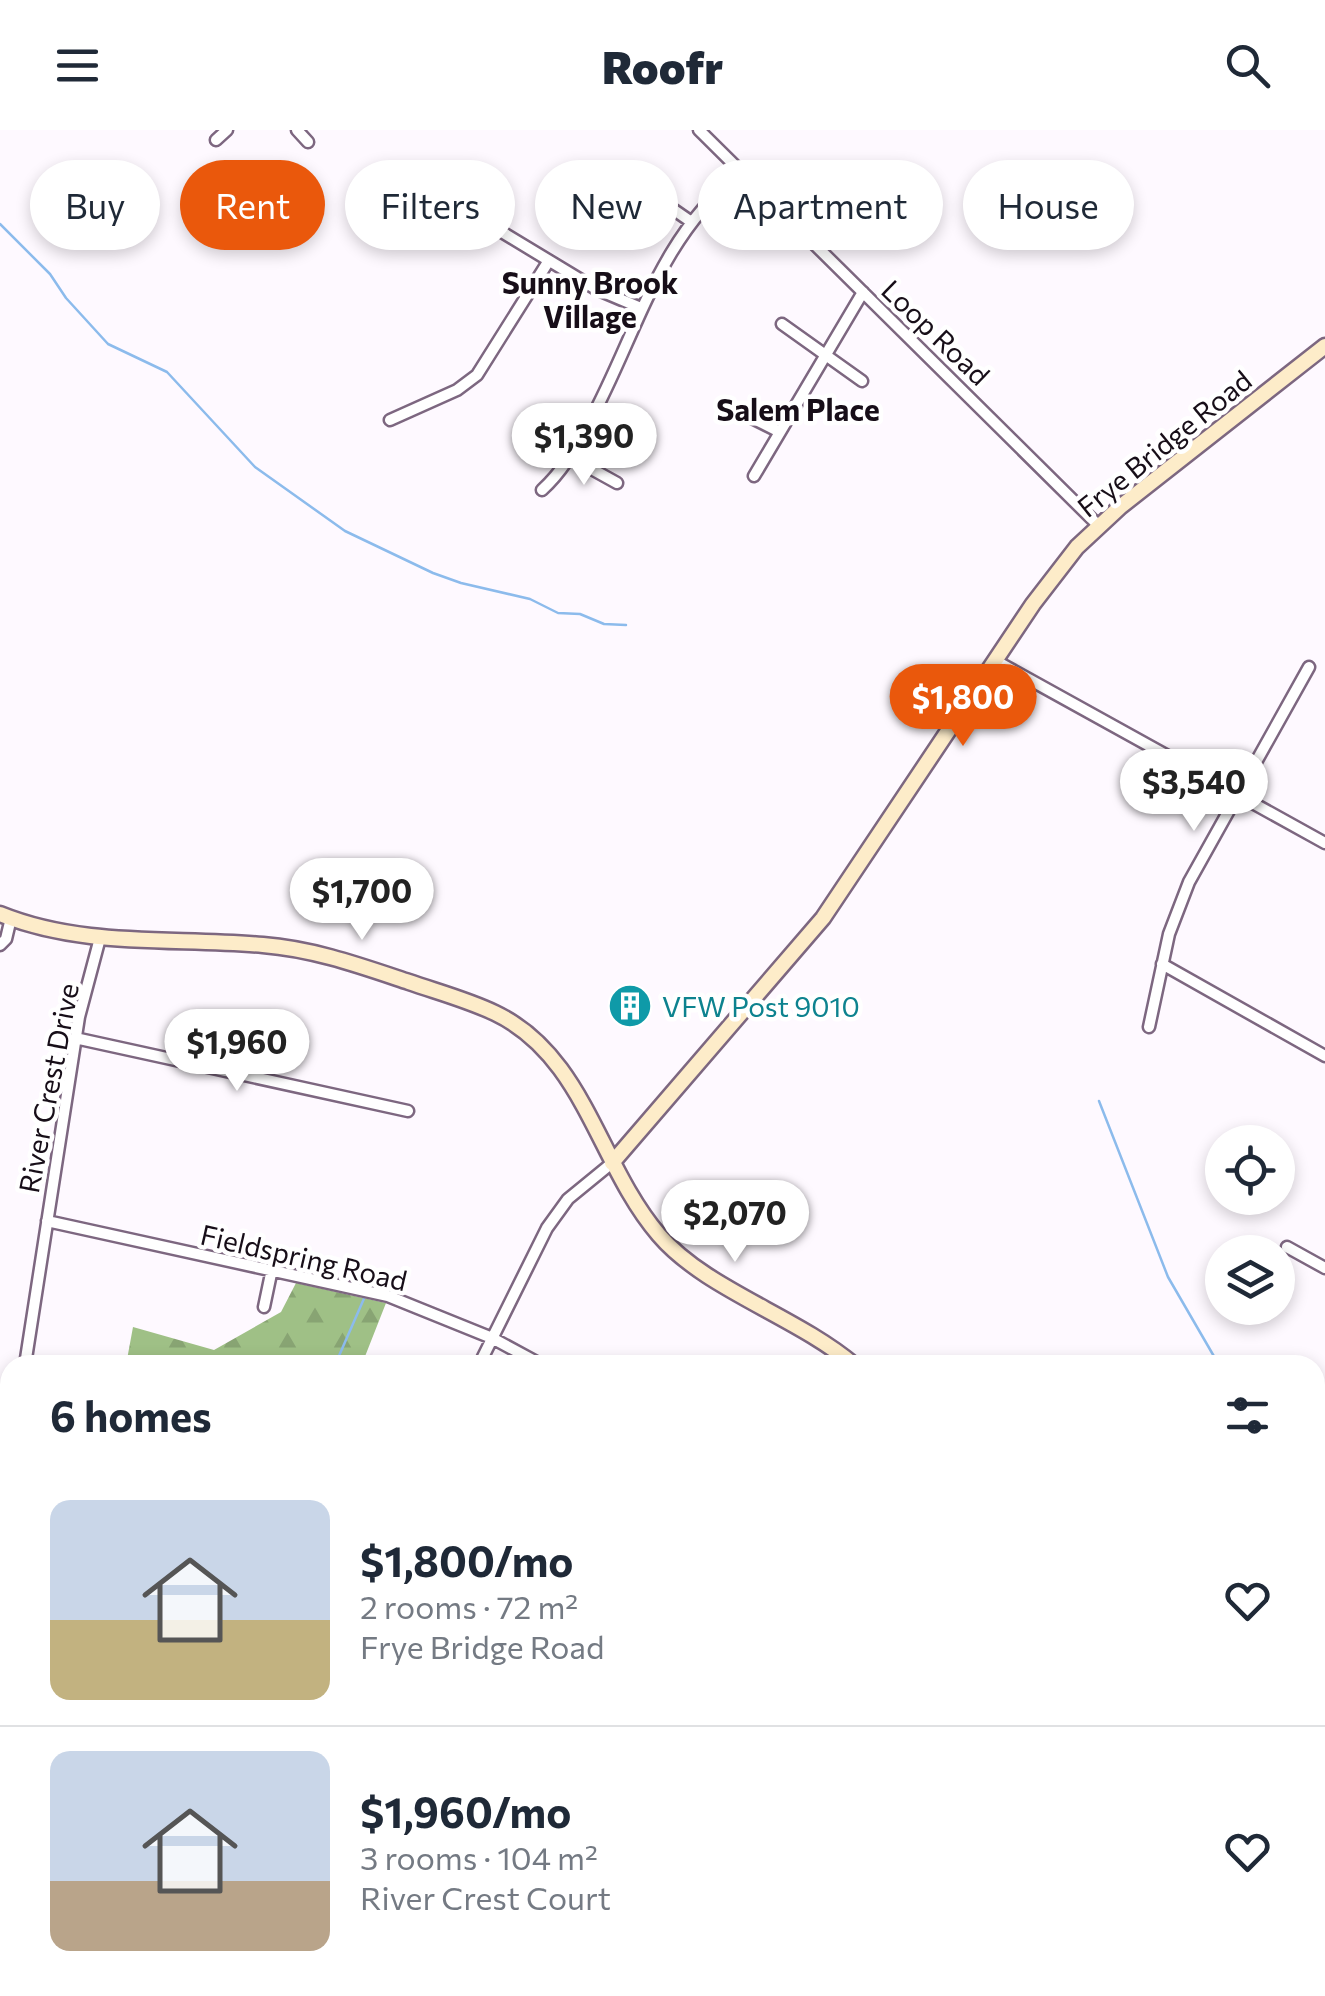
<!DOCTYPE html>
<meta charset="utf-8">
<style>
:root{--surface:#fff;--page:#f2f2f3;--text:#1f2937;--muted:#747a83;--line:#e0e1e3;--accent:#ea580c}
body{margin:0;font-family:Commissioner,sans-serif;background:var(--page);color:var(--text);height:100vh;display:flex;flex-direction:column;font-size:38px;white-space:nowrap}
*{box-sizing:border-box;margin:0}
p{font-size:32px;color:var(--muted)}
.icon{flex:none;width:55px;height:55px;fill:none;stroke:currentColor;stroke-width:2;stroke-linecap:round;stroke-linejoin:round}
.map{position:relative;flex:1;overflow:hidden}
.drawer{position:absolute;left:0px;top:1225px;width:1325px;height:642px;display:flex;flex-direction:column;background:var(--surface);border-radius:30px 30px 0 0;box-shadow:0 5px 15px #0003}
.drawer>*{flex:none}
.top-card{position:absolute;left:30px;top:30px;width:1265px;height:90px;display:flex;gap:20px}
.controls{position:absolute;left:1205px;top:995px;display:grid;gap:20px}
.controls a{display:grid;place-items:center;width:90px;height:90px;border-radius:50%;background:var(--surface);box-shadow:0 5px 15px #0003;font-size:50px}
.price{position:absolute;translate:-50% -85px;padding:0 22px;border-radius:35px;background:#fff;color:#222;font-size:32px;line-height:65px;filter:drop-shadow(0 2px 5px #0008)}
.price::after{content:'';position:absolute;left:50%;top:60px;width:30px;height:22px;margin-left:-15px;background:inherit;clip-path:polygon(0 0,100% 0,50% 100%)}
.price.selected{background:var(--accent);color:#fff}
ul{padding:0;list-style:none}
li{display:flex;align-items:center;gap:30px;height:250px;padding:0 50px}
li+li{border-top:2px solid var(--line)}
li span{display:grid;place-items:center;flex:none;width:280px;height:200px;border-radius:20px;color:#555}
li>.icon{margin-inline-start:auto}
span .icon{width:120px;height:120px;fill:#fffc;stroke-width:1}
li b{font-size:42px}
h2{display:flex;justify-content:space-between;align-items:center;height:120px;padding:0 50px;font-size:42px}
.tag{padding:0 35px;border-radius:45px;background:var(--surface);box-shadow:0 5px 15px #0003;font-size:35px;line-height:90px}
.tag.selected{background:var(--accent);color:#fff}
header{display:flex;justify-content:space-between;align-items:center;height:130px;padding:0 50px;background:var(--surface);font-size:45px;font-weight:800}
.map>svg:first-child{display:block}
.forest{fill:url(#forest-firs)}
.lines{fill:none;stroke-linecap:round;stroke-linejoin:round}
.stream{stroke:#8cbbec;stroke-width:2.5}
.street-casing{stroke:#7d6780;stroke-width:15}
.secondary-casing{stroke:#7d6780;stroke-width:19}
.street{stroke:#fff;stroke-width:10}
.secondary{stroke:#fdecc9;stroke-width:14}
.labels{text-anchor:middle;dominant-baseline:central;stroke-width:9;stroke-linejoin:round;paint-order:stroke}
.street-label{font-size:28px;fill:#170e18;stroke:#fff}
.culture-label{font-size:28px;fill:#0d838f;stroke:#fff;text-anchor:start}
.neighbourhood-label{font-size:30px;font-weight:bold;fill:#170e18;stroke:#fff}
</style>
<header><svg class="icon" aria-label="menu" viewBox="0 0 24 24"><path d="M4 6h16M4 12h16M4 18h16"/></svg>Roofr<svg class="icon" aria-label="search" viewBox="0 0 24 24"><circle cx="10" cy="10" r="6"/><path d="M15 15l6 6"/></svg></header>
<div class="map">
<svg width="1325" height="1866" viewBox="0 0 1325 1866">
<defs>
<pattern id="forest-firs" width="22" height="20" patternUnits="userSpaceOnUse" patternTransform="scale(2.5)"><rect width="22" height="20" fill="#9fc086"/><path d="M5 1l3.5 6h-7zM16 11l3.5 6h-7z" fill="#88a473"/></pattern>
</defs>
<rect width="100%" height="100%" fill="#fef9ff"/>
<path class="forest" d="M296 1153 386 1173 364 1229 369 1235H126L133 1197 214 1220 281 1182Z
M0 1285 10 1287V1409L0 1410Z
M0 1568 10 1571V1858H184L170 1866H0Z
M413 1858H925L924 1866H415Z"/>
<g class="lines">
<path class="stream" d="M0 94 50 144 66 168 108 214 167 242 255 337 345 401 433 443 461 453 530 469 558 483 580 484 604 494 626 495
M1099 971 1168 1147 1219 1235
M335 1235 366 1164
M1315 1333 1317 1338 1325 1340
M0 1673V1693
M0 1726 10 1744
M56 1866V1858
M110 1866 120 1858"/>
<g class="street-casing">
<path id="street" d="M297 0 308 12
M699 0 1098 395
M216 10 227 0
M444 67 596 159 641 178
M664 73 690 91
M782 194 862 251
M734 279 778 301
M390 290 457 260 477 245 548 132
M570 327 617 353
M754 346 863 162
M542 360C564 340 575 318 590 291 637 204 658 108 739 44
M996 531 1325 713
M0 815 6 809 11 788
M1162 834 1325 926
M1149 897 1169 804 1189 752 1309 537
M75 908 408 981
M47 1091 388 1166 492 1208 542 1235
M1287 1117 1325 1138
M264 1177 272 1139
M25 1235 79 887 100 808
M479 1235 547 1098 568 1069 612 1033"/>
</g>
<g class="secondary-casing">
<path id="secondary" d="M0 784C84 818 174 807 263 815 314 819 361 836 409 852 438 862 468 870 495 883 585 926 598 1034 659 1105 705 1159 796 1186 854 1235
M612 1033 823 788 1033 474 1077 417 1120 377 1325 216
M1315 1739H1325
M1020 1866 1021 1858"/>
</g>
<use href="#street" class="street"/>
<use href="#secondary" class="secondary"/>
</g>
<defs>
<g id="building-disc" transform="scale(2.25)"><circle r="9.5" fill="#0f9aa8" stroke="#fff"/><path d="M-4-6H4V6H1V3H-1V6H-4ZM-2.5-4.3h1.7v1.8h-1.7ZM.8-4.3h1.7v1.8H.8ZM-2.5-1h1.7V.8h-1.7ZM.8-1h1.7V.8H.8Z" fill="#fff"/></g>
</defs>
<g fill-rule="evenodd">
<use href="#building-disc" x="630" y="876"/>
</g>
<g class="labels">
<g class="street-label">
<text transform="translate(936 202) rotate(44)">Loop Road</text>
<text transform="translate(1164 313) rotate(-39)">Frye Bridge Road</text>
<text transform="translate(48 958) rotate(-79)">River Crest Drive</text>
<text transform="translate(304 1127) rotate(13)">Fieldspring Road</text>
</g>
<g class="culture-label">
<text x="662" y="876">VFW Post 9010</text>
</g>
<g class="neighbourhood-label">
<text x="590" y="151">Sunny Brook<tspan x="590" dy="34">Village</tspan></text>
<text x="798" y="278">Salem Place</text>
</g>
</g>
</svg>
<div class="controls">
<a><svg class="icon" aria-label="locate" viewBox="0 0 24 24"><circle cx="12" cy="12" r="6"/><path d="M12 2v4M12 18v4M2 12h4M18 12h4"/></svg></a>
<a><svg class="icon" aria-label="layers" viewBox="0 0 24 24"><path d="M12 4l9 5-9 5-9-5zM3 14l9 5 9-5"/></svg></a>
</div>
<b class="price" style="left:584px;top:358px">$1,390</b>
<b class="price selected" style="left:963px;top:619px">$1,800</b>
<b class="price" style="left:1194px;top:704px">$3,540</b>
<b class="price" style="left:362px;top:813px">$1,700</b>
<b class="price" style="left:237px;top:964px">$1,960</b>
<b class="price" style="left:735px;top:1135px">$2,070</b>
<div class="top-card">
<a class="tag">Buy</a>
<a class="tag selected">Rent</a>
<a class="tag">Filters</a>
<a class="tag">New</a>
<a class="tag">Apartment</a>
<a class="tag">House</a>
</div>
<section class="drawer">
<h2>6 homes<svg class="icon" aria-label="filters" viewBox="0 0 24 24"><path d="M4 7h16M4 17h16"/><circle cx="9" cy="7" r="2"/><circle cx="15" cy="17" r="2"/></svg></h2>
<ul>
<li><span style="background:linear-gradient(#c9d6e8 60%,#c2b280 0)"><svg class="icon" aria-label="home" viewBox="0 0 24 24"><path d="M3 11l9-7 9 7M6 9v11h12V9"/></svg></span><div><b>$1,800/mo</b><p>2 rooms · 72 m²</p><p>Frye Bridge Road</p></div><svg class="icon" aria-label="heart" viewBox="0 0 24 24"><path d="M12 20l-8-8c-3-5 5-10 8-4 3-6 11-1 8 4z"/></svg></li>
<li><span style="background:linear-gradient(#c9d6e8 65%,#b9a48a 0)"><svg class="icon" aria-label="home" viewBox="0 0 24 24"><path d="M3 11l9-7 9 7M6 9v11h12V9"/></svg></span><div><b>$1,960/mo</b><p>3 rooms · 104 m²</p><p>River Crest Court</p></div><svg class="icon" aria-label="heart" viewBox="0 0 24 24"><path d="M12 20l-8-8c-3-5 5-10 8-4 3-6 11-1 8 4z"/></svg></li>
</ul>
</section>
</div>
